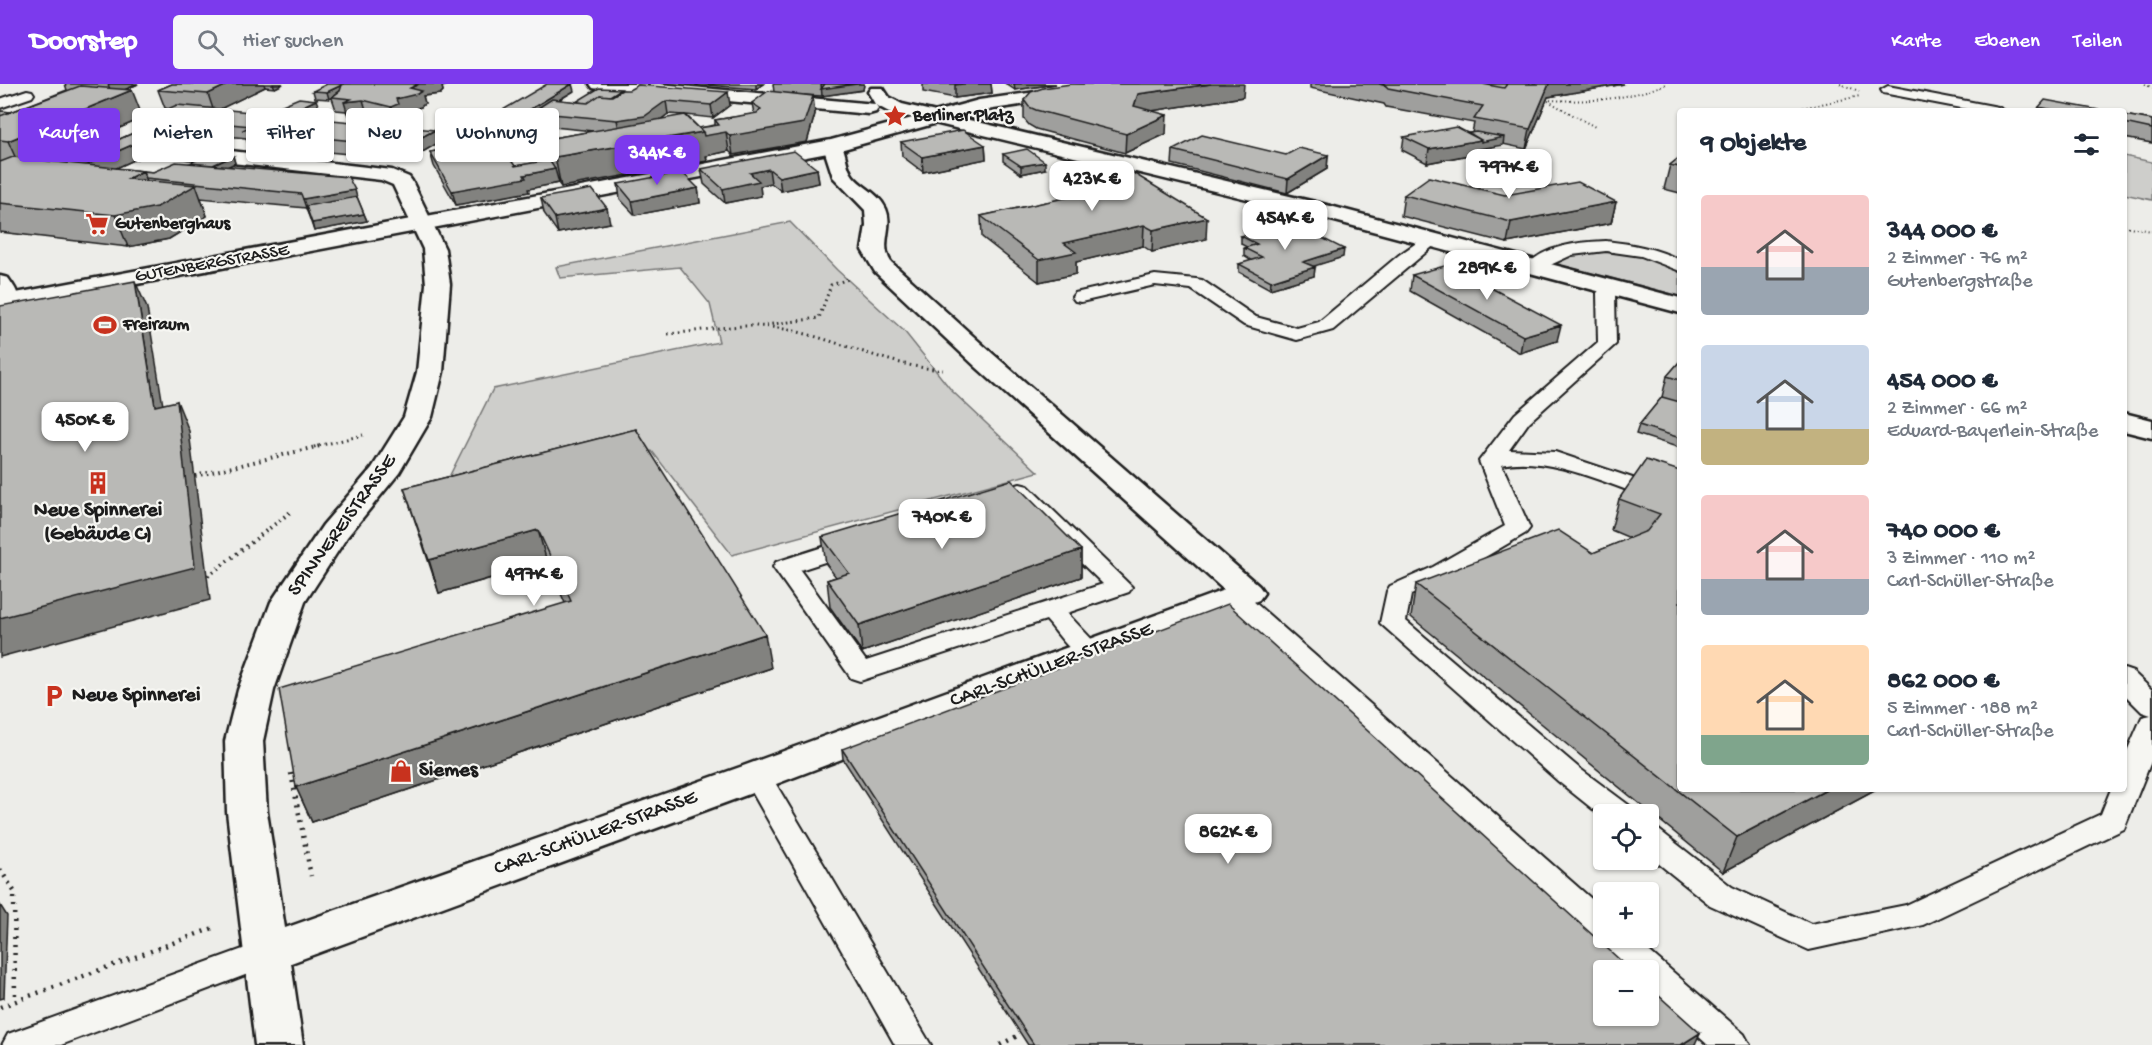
<!DOCTYPE html>
<html lang="de">
<meta charset="utf-8">
<style>
:root{--surface:#fff;--page:#f6f6f7;--text:#1f2937;--muted:#747a83;--accent:#7c3aed}
body{margin:0;font-family:"Gochi Hand",sans-serif;background:var(--page);color:var(--text);height:100vh;display:flex;flex-direction:column;font-size:22px;white-space:nowrap}
*{box-sizing:border-box;margin:0}
p{font-size:20px;color:var(--muted)}
.icon{flex:none;width:33px;height:33px;fill:none;stroke:currentColor;stroke-width:2;stroke-linecap:round;stroke-linejoin:round}
.map{position:relative;flex:1;overflow:hidden}
.panel{position:absolute;left:1677px;top:24px;width:450px;height:684px;display:flex;flex-direction:column;background:var(--surface);border-radius:6px;box-shadow:0 2px 4px #0004}
.panel>*{flex:none}
.guide{position:absolute;left:18px;top:24px;width:570px;height:54px;display:flex;gap:12px}
.buttons{position:absolute;left:1593px;top:720px;display:grid;gap:12px}
.buttons a{display:grid;place-items:center;width:66px;height:66px;border-radius:6px;background:var(--surface);box-shadow:0 2px 4px #0004;font-size:30px}
.price{position:absolute;translate:-50% -51px;padding:0 14px;border-radius:12px;background:#fff;color:#222;font-size:20px;line-height:39px;filter:drop-shadow(0 2px 3px #0008)}
.price::after{content:'';position:absolute;left:50%;top:36px;width:18px;height:14px;margin-left:-9px;background:inherit;clip-path:polygon(0 0,100% 0,50% 100%)}
.price.on{background:var(--accent);color:#fff}
ul{padding:0;list-style:none}
li{display:flex;align-items:center;gap:18px;height:150px;padding:0 24px}
li span{display:grid;place-items:center;flex:none;width:168px;height:120px;border-radius:6px;color:#555}
li>.icon{margin-inline-start:auto}
span .icon{width:72px;height:72px;fill:#fffc;stroke-width:1}
li b{font-size:26px}
h2{display:flex;justify-content:space-between;align-items:center;height:72px;padding:0 24px;font-size:26px}
.tag{padding:0 21px;border-radius:6px;background:var(--surface);box-shadow:0 2px 4px #0004;font-size:21px;line-height:54px}
.tag.on{background:var(--accent);color:#fff}
header{display:flex;align-items:center;gap:36px;box-sizing:border-box;height:84px;padding:0 30px;background:var(--accent);color:#fff}
header strong{font-size:28px}
nav{display:flex;gap:33px;margin-inline-start:auto;font-size:21px}
.search{width:420px;height:54px;background:var(--page);display:flex;align-items:center;gap:15px;box-sizing:border-box;padding:0 21px;border-radius:6px;color:var(--muted);font-size:22px}
.map>svg:first-child{display:block}
.green{fill:#cececb;stroke:#757574;stroke-width:1.5}
.lines{fill:none;stroke-linecap:round;stroke-linejoin:round}
.lane-casing{stroke:#1c1c1c;stroke-width:4}
.street-casing{stroke:#1c1c1c;stroke-width:5}
.secondary-casing{stroke:#1c1c1c;stroke-width:5}
.path-far3{stroke:#1c1c1c;stroke-width:2;stroke-dasharray:1 3;stroke-linecap:butt}
.path-far2{stroke:#1c1c1c;stroke-width:3;stroke-dasharray:1.5 4;stroke-linecap:butt}
.path-far1{stroke:#1c1c1c;stroke-width:4;stroke-dasharray:1.5 4.5;stroke-linecap:butt}
.path{stroke:#1c1c1c;stroke-width:4.5;stroke-dasharray:2 6;stroke-linecap:butt}
.lane{fill:#f6f6f2;fill-rule:evenodd}
.street{fill:#f6f6f2;fill-rule:evenodd}
.secondary{fill:#f6f6f2;fill-rule:evenodd}
.wall{fill:#9f9f9d;stroke:#1c1c1c;stroke-width:1.5;fill-rule:evenodd}
.shaded-wall{fill:#82827f;stroke:#1c1c1c;stroke-width:1.5}
.building{fill:#b9b9b6;stroke:#1c1c1c;stroke-width:1.5}
.labels{text-anchor:middle;dominant-baseline:central;stroke-width:4.5;stroke-linejoin:round;paint-order:stroke}
.far-poi-label{font-size:18px;font-weight:bold;fill:#1c1c1c;stroke:#f6f6f2;text-anchor:start}
.far-street-label{font-size:18px;fill:#1c1c1c;stroke:#f6f6f2}
.poi-label{font-size:21px;font-weight:bold;fill:#1c1c1c;stroke:#f6f6f2;text-anchor:start}
.street-label{font-size:21px;fill:#1c1c1c;stroke:#f6f6f2}
</style>
<header>
<strong>Doorstep</strong>
<div class="search"><svg class="icon" aria-label="search" viewBox="0 0 24 24"><circle cx="10" cy="10" r="6"/><path d="M15 15l6 6"/></svg>Hier suchen</div>
<nav><a>Karte</a><a>Ebenen</a><a>Teilen</a></nav>
</header>
<div class="map">
<svg width="2152" height="961" viewBox="0 0 2152 961">
<rect width="100%" height="100%" fill="#edede9"/>
<filter id="ink" filterUnits="userSpaceOnUse"><feTurbulence type="fractalNoise" baseFrequency=".0167" numOctaves="2"/><feDisplacementMap in="SourceGraphic" scale="12" xChannelSelector="R" yChannelSelector="G"/><feConvolveMatrix kernelMatrix="1 2 1 2 8 2 1 2 1" color-interpolation-filters="sRGB"/></filter>
<g filter="url(#ink)">
<path class="green" d="M2124 72 2152 78V116L2124 110Z
M790 138 837 186 904 247 952 307 1038 388 732 471 652 367 433 425 493 305 719 258 710 220 680 183 560 194 556 183Z
M1599 167C1626 168 1657 172 1680 189V212L1552 179 1570 170Z"/>
<g class="lines">
<g class="lane-casing">
<path id="lane" d="M1888 2 1998 23 2005 27H1977L1883 9 1881 6Z
M27 6 32 7 34 10 32 13 0 24V15Z
M1431 151 1437 153 1439 156 1437 159 1333 246 1297 256 1244 241 1191 205 1155 201 1081 218 1075 217 1072 213 1075 209 1155 191 1196 195 1202 196 1256 233 1297 244 1319 238 1399 171 1425 153Z
M1606 157C1632 160 1656 164 1680 176V187L1641 172 1606 167 1572 171 1535 188 1529 187 1526 183C1543 161 1581 158 1606 157Z
M1611 199 1617 200 1620 204 1615 210 1616 260 1529 338 1509 366 1555 368 1680 410V424C1628 411 1554 369 1502 381L1530 444 1526 449 1451 493 1411 511 1406 537 1579 684 1630 722 1634 730H1604V734L1559 698 1380 539 1387 507 1390 502 1433 483 1505 442 1479 377 1515 330 1598 258 1597 209 1605 200Z
M1020 400 1028 402 1132 503 1129 508 1067 529 1098 562 1102 568 1098 574C1075 580 1060 551 1046 536L869 594 860 597 851 594 773 483 776 478ZM1016 416 1103 500 866 577 800 486Z
M1235 506 1244 509 1604 826V854H1634L1744 950 1750 961H1708L1648 907V886H1626L1600 863 1597 857 1593 855 1226 519 1223 514 1226 509Z
M2124 585 2133 588 2152 606V675L2124 745 1923 841 1809 866 1710 821 1648 771V743L1659 746 1732 803 1811 840 1906 821 2101 730 2111 705H2124V674L2142 633 2151 631 2142 628 2124 610Z
M757 682 767 685 931 961H895L743 692 747 685Z
M265 857 277 861 282 870 277 879 61 961H2L8 950Z"/>
</g>
<g class="street-casing">
<path id="street" d="M590 0H659L875 20 868 8 871 4H883L889 13 902 20 1315 118 1680 214V229L1301 128 889 28 876 21 878 24 876 28 869 30 599 5 593 4Z
M833 56 840 58C847 68 845 82 853 92 863 104 879 109 886 125 894 143 879 160 891 178L993 270 1259 502 1264 509 1259 516 771 702 291 879 303 961H255L227 728 225 657 238 606 271 518 323 441 372 384 404 333 417 288 426 200 423 165 393 101 381 96 171 72 164 70 161 66 164 62 171 60 392 86 409 93 412 97 445 165 450 200 443 288 432 333 399 389 347 453 305 518 274 606 263 657 267 728 285 844 743 682 1224 506 975 282 875 188 862 166 866 141 865 126 833 93 823 62 826 58Z
M0 192 8 194C15 204 22 212 15 223L0 224Z
M2124 329 2152 336V354L2124 347Z"/>
</g>
<g class="secondary-casing">
<path id="secondary" d="M1092 0H1138L1135 4 1129 5 980 27 833 68 0 226V212L831 56 979 16Z"/>
</g>
<path class="path-far3" d="M1840 0 1859 7
M2145 0 2152 4
M1546 16C1588 18 1627 16 1666 0
M1548 17 1595 43
M1787 27 1860 12
M2124 142 2152 147"/>
<path class="path-far2" d="M766 241 819 234 831 201 851 194
M668 250C704 247 742 238 778 244 835 253 885 282 943 286
M314 363 363 351"/>
<path class="path-far1" d="M195 392 320 362
M208 492 293 426"/>
<path class="path" d="M291 689 311 792
M0 785 14 807 15 917
M0 923 216 843
M1000 961 1021 950"/>
<use href="#lane" class="lane"/>
<use href="#street" class="street"/>
<use href="#secondary" class="secondary"/>
</g>
<path class="wall" d="M65 0H138L125 6 143 34 44 76 47 77 104 62 140 46 137 38 169 25 165 24 158 6 172 0H283L275 4 265 3 220 25 438 59 409 76 248 60 246 54 194 49 116 84 153 88 190 79 233 72 235 79 228 82 357 113 367 137 314 147 306 124 201 114 207 132 169 155 128 163 0 148V27L11 28 67 6Z
M695 0H763L756 5Z
M773 0H864L863 6 822 12 805 11 815 30 807 58 733 71 729 67 706 72 707 77 561 103 558 99 528 105 529 108 456 121 434 82 430 68 472 61 459 60 457 53 574 7 559 16 576 18 621 6 730 21 713 34 686 31 699 44 715 41V36L754 30 752 19 774 8ZM539 28 541 37H543L544 42 593 47 541 56 546 77 515 82 511 77 520 75 489 58ZM668 30 685 31 660 36Z
M923 0H991L992 9 955 14 923 8Z
M1006 0H1056L1015 6Z
M1310 0H1624L1548 13 1526 65 1503 60 1480 65 1479 69 1427 79 1402 66 1404 53 1472 49 1474 39 1386 23 1384 20 1310 4Z
M442 3 443 7 440 10 423 12 425 19 421 23 401 28 402 33 394 36 367 29 348 31 346 27 336 26 332 14 329 15 315 14 313 7Z
M1243 13 1150 27 1166 50 1125 69 1036 45 1029 41 1024 35V16Z
M280 22 319 23 301 31 283 29Z
M2039 23 2104 27H2037Z
M2124 31 2152 36V59L2124 54Z
M901 58 985 61 986 75 923 88 902 72Z
M1173 66 1286 71H1328L1327 85 1287 109 1172 80Z
M1003 70 1045 85 1021 90 1003 77Z
M1680 73V109L1664 105 1670 81Z
M701 85H817L819 99 781 107 771 99 760 102 761 112 725 119 704 100Z
M1063 88 1206 155 1152 168 1143 162 1076 178V190L1039 198 982 153 981 132 1070 113 1064 108Z
M618 100 698 104 700 119 635 131 620 115Z
M1404 111 1616 118 1611 139 1507 159 1401 132Z
M541 114 610 139 558 149 544 129Z
M1241 152 1343 173 1312 182 1315 183 1314 192 1270 205 1239 188V180L1252 177 1244 172V164L1247 163 1241 160Z
M1412 191 1557 257 1520 269 1410 207Z
M1680 277V364L1636 350 1639 341 1662 313 1667 292Z
M636 345 771 584 312 738 296 703 565 519 547 478 439 509 404 404Z
M1680 387 1878 705 1723 788 1411 533 1416 500 1593 469 1630 454 1611 446 1619 415Z
M822 453 1081 466V493L862 568 830 523 827 496 836 493 826 480Z
M842 665 1695 960 1694 961H1028L843 675Z"/>
<path class="shaded-wall" d="M108 0H138L112 11Z
M229 0H264L265 3 214 28 208 10Z
M273 0H283L275 4Z
M344 0H349L329 15 327 8Z
M419 0H451L442 3 443 7 440 10 423 12 425 19 421 23 401 28 402 33 394 36 391 23 396 15 410 4Z
M572 0 574 7 545 24H538L539 28 483 62 481 55Z
M756 0H763L756 5Z
M821 0H864L863 6 822 12Z
M963 0H991L992 9 955 14V1Z
M1014 0H1056L1015 6Z
M1211 0H1244L1243 13 1138 29 1134 22 1138 10Z
M1549 0H1624L1548 13 1526 65 1530 45Z
M132 6 143 34 21 86 8 57Z
M728 8 730 21 713 34 711 21Z
M813 12 815 30 807 58 733 71 730 52Z
M316 16 319 23 301 31 299 24Z
M363 16 367 29 348 31 344 18Z
M666 17 668 30 648 45 620 50 617 36Z
M1167 31 1166 50 1125 69 1126 50Z
M189 36 194 49 92 95 86 81Z
M435 46 438 59 409 76 405 62Z
M703 48H726L729 67 706 72 707 77 561 103 555 73Z
M1504 53 1503 61 1480 65 1479 69 1427 79 1429 65 1481 56Z
M517 61 520 75 505 78 502 64Z
M985 61 986 75 923 88 922 73Z
M1328 71 1327 85 1287 109 1288 95Z
M233 72 235 79 204 94 201 87Z
M1045 78V85L1021 90V82Z
M555 85 559 99 528 105 529 108 456 121 452 107 524 91Z
M769 85 771 99 760 102 761 112 725 119 723 105 750 89Z
M817 85 819 99 781 107 779 93Z
M143 87 155 117 127 95Z
M196 101 207 132 169 155 128 163 115 131Z
M698 104 700 119 635 131 632 117Z
M355 106 359 121 308 130 303 115Z
M1616 118 1611 139 1507 159 1511 138Z
M607 124 610 139 558 149 555 134Z
M364 130 367 137 314 147 312 139Z
M1207 134 1206 155 1152 168 1153 146Z
M1144 141 1143 162 1076 178V190L1039 198V176L1064 159Z
M1344 165 1343 173 1302 186 1303 178Z
M1315 183 1314 192 1270 205 1271 197Z
M135 197 147 224 168 352 155 322Z
M1561 241 1557 257 1520 269 1523 252Z
M177 317 189 347 210 516 0 573V534Z
M538 446 547 478 439 509 429 476Z
M1081 466V493L862 568 859 541Z
M765 550 771 584 312 738 296 703Z
M1828 705H1878L1723 788 1737 753Z
M0 821 7 832 4 914 0 915Z
M1700 949 1695 960 1694 961H1681Z"/>
<path class="building" d="M172 0H229L208 10 158 6Z
M327 0H344L327 8 313 7Z
M344 0H419L410 4 422 7 417 10 396 15 398 20 391 23 363 16 344 18 351 15 332 13 340 7 342 1Z
M547 0H572L481 55 457 53Z
M825 0H857L821 5Z
M1071 0H1211L1138 10 1134 22 1167 31 1126 50 1036 26 1029 23 1024 16 1031 8 1043 4Z
M1379 0H1482L1504 4 1507 0H1549L1530 45 1474 35 1483 22 1388 4 1386 2Z
M1482 0H1507L1504 4Z
M638 1 728 8 711 21 666 17 645 32 617 36 541 29 549 25 538 24 552 15 588 19 600 11 612 12 622 6H629Z
M80 2 132 6 8 57 0 56V32Z
M599 4 621 5 610 12 600 11 588 19 576 18Z
M768 7 813 12 804 39 730 52 726 48 704 52 703 48 699 44 719 41 715 36 757 29 761 25 752 19Z
M299 14 316 16 299 24 280 22Z
M2045 16 2104 27H2059L2039 23Z
M177 21 435 46 405 62 243 46 251 42 189 36 86 81 47 77 87 60 104 62 154 40 137 38Z
M0 27 11 28 0 32Z
M685 31 703 48 555 73 541 56Z
M2124 31 2152 36V45L2124 39Z
M1456 43 1481 56 1429 65 1404 53Z
M963 46 985 61 922 73 901 58Z
M1476 48 1504 53 1481 58V56L1469 49Z
M1202 51 1286 71 1299 64 1328 71 1288 95 1173 66Z
M512 54 517 61 502 64 515 82 549 76 555 85 524 91 526 94 452 107 430 68Z
M1027 65 1045 78 1021 82 1003 70Z
M794 67 817 85 779 93 769 85 750 89 759 97 723 105 701 85Z
M210 69 233 72 213 81 190 79Z
M13 73 143 87 127 95 196 101 157 123 115 131 0 119V78Z
M1680 73V83L1670 81Z
M176 78 348 93 355 106 303 115 301 110 146 94 143 87 153 88Z
M1115 78 1207 134 1153 146 1144 141 1064 159 1076 168 1039 176 981 132 1093 108 1063 88Z
M682 88 698 104 632 117 618 100Z
M1429 93 1505 111 1578 98 1616 118 1511 138 1404 111Z
M592 105 607 124 555 134 541 114Z
M357 113 364 130 312 139 306 122Z
M1276 142 1287 147 1300 143 1344 165 1303 178 1315 183 1271 197 1239 180 1262 173 1244 164 1257 160 1241 152Z
M1448 181 1561 241 1523 252 1412 191Z
M135 197 155 322 177 317 195 483 0 534V222Z
M1680 277V296L1667 292Z
M1662 313 1680 318V354L1639 341Z
M636 345 765 550 296 703 279 605 571 517 538 446 429 476 404 404Z
M1646 376 1680 387V705H1828L1737 753 1416 500 1558 446 1593 469 1647 447 1660 430 1619 415Z
M1011 396 1081 466 859 541 827 496 849 489 822 453Z
M1228 520 1631 886H1604V932H1648V902L1700 949 1681 961H1034L842 665Z"/>
</g>
<defs>
<g id="sight-bare" transform="scale(1.8)"><path d="M0-6L1.8-2.2L6-1.7L2.9 1.2L3.7 5.4L0 3.3L-3.7 5.4L-2.9 1.2L-6-1.7L-1.8-2.2Z" fill="#c8321e" stroke="#f6f6f2" stroke-width="2.5" paint-order="stroke"/></g>
<g id="supermarket-bare" transform="scale(1.8)"><path d="M-6-5.5h2.5l.6 2H6L4.5 2H-2.5L-4.4-4H-6ZM-1.5 3.2a1.3 1.3 0 1 0 .1 0ZM3 3.2a1.3 1.3 0 1 0 .1 0Z" fill="#c8321e" stroke="#f6f6f2" stroke-width="2.5" paint-order="stroke"/></g>
<g id="stadium-bare" transform="scale(1.8)"><path d="M0-5a6.5 5 0 1 0 0 10a6.5 5 0 1 0 0-10ZM-3.5-1.8h7v3.6h-7Z" fill="#c8321e" stroke="#f6f6f2" stroke-width="2.5" paint-order="stroke"/></g>
<g id="building-bare" transform="scale(1.8)"><path d="M-4-6H4V6H1V3H-1V6H-4ZM-2.5-4.3h1.7v1.8h-1.7ZM.8-4.3h1.7v1.8H.8ZM-2.5-1h1.7V.8h-1.7ZM.8-1h1.7V.8H.8Z" fill="#c8321e" stroke="#f6f6f2" stroke-width="2.5" paint-order="stroke"/></g>
<g id="parking-bare" transform="scale(1.8)"><path d="M-3.5-5.5H1a3.5 3.5 0 0 1 0 7H-1V5.5H-3.5ZM-1-3.4V-.6H.8a1.4 1.4 0 0 0 0-2.8Z" fill="#c8321e" stroke="#f6f6f2" stroke-width="2.5" paint-order="stroke"/></g>
<g id="shop-bare" transform="scale(1.8)"><path d="M-5-2.5h2.3a2.7 3.5 0 0 1 5.4 0H5L5.5 6h-11ZM-1.5-2.5h3a1.5 2.3 0 0 0-3 0Z" fill="#c8321e" stroke="#f6f6f2" stroke-width="2.5" paint-order="stroke"/></g>
</defs>
<g fill-rule="evenodd">
<use href="#sight-bare" x="895" y="32"/>
<use href="#supermarket-bare" x="97" y="140"/>
<use href="#stadium-bare" x="105" y="241"/>
<use href="#building-bare" x="98" y="399"/>
<use href="#parking-bare" x="54" y="612"/>
<use href="#shop-bare" x="401" y="687"/>
</g>
<g class="labels">
<g class="far-poi-label">
<text x="913" y="32">Berliner Platz</text>
<text x="115" y="140">Gutenberghaus</text>
<text x="123" y="241">Freiraum</text>
</g>
<g class="far-street-label">
<text transform="translate(212 180) rotate(-10)">GUTENBERGSTRASSE</text>
</g>
<g class="poi-label">
<text x="98" y="427" text-anchor="middle">Neue Spinnerei<tspan x="98" dy="24">(Gebäude C)</tspan></text>
<text x="72" y="612">Neue Spinnerei</text>
<text x="419" y="687">Siemes</text>
</g>
<g class="street-label">
<text transform="translate(343 442) rotate(-54)">SPINNEREISTRASSE</text>
<text transform="translate(1052 582) rotate(-20)">CARL-SCHÜLLER-STRASSE</text>
<text transform="translate(596 750) rotate(-20)">CARL-SCHÜLLER-STRASSE</text>
</g>
</g>
</svg>
<div class="buttons">
<a><svg class="icon" aria-label="locate" viewBox="0 0 24 24"><circle cx="12" cy="12" r="6"/><path d="M12 2v4M12 18v4M2 12h4M18 12h4"/></svg></a>
<a>+</a>
<a>−</a>
</div>
<b class="price on" style="left:657px;top:102px">344K €</b>
<b class="price" style="left:1509px;top:116px">797K €</b>
<b class="price" style="left:1092px;top:128px">423K €</b>
<b class="price" style="left:1285px;top:167px">454K €</b>
<b class="price" style="left:1487px;top:217px">289K €</b>
<b class="price" style="left:85px;top:369px">450K €</b>
<b class="price" style="left:942px;top:466px">740K €</b>
<b class="price" style="left:534px;top:523px">497K €</b>
<b class="price" style="left:1228px;top:781px">862K €</b>
<div class="guide">
<a class="tag on">Kaufen</a>
<a class="tag">Mieten</a>
<a class="tag">Filter</a>
<a class="tag">Neu</a>
<a class="tag">Wohnung</a>
</div>
<section class="panel">
<h2>9 Objekte<svg class="icon" aria-label="filters" viewBox="0 0 24 24"><path d="M4 7h16M4 17h16"/><circle cx="9" cy="7" r="2"/><circle cx="15" cy="17" r="2"/></svg></h2>
<ul>
<li><span style="background:linear-gradient(#f6c9c9 60%,#9aa5b1 0)"><svg class="icon" aria-label="home" viewBox="0 0 24 24"><path d="M3 11l9-7 9 7M6 9v11h12V9"/></svg></span><div><b>344 000 €</b><p>2 Zimmer · 76 m²</p><p>Gutenbergstraße</p></div></li>
<li><span style="background:linear-gradient(#c9d6e8 70%,#c2b280 0)"><svg class="icon" aria-label="home" viewBox="0 0 24 24"><path d="M3 11l9-7 9 7M6 9v11h12V9"/></svg></span><div><b>454 000 €</b><p>2 Zimmer · 66 m²</p><p>Eduard-Bayerlein-Straße</p></div></li>
<li><span style="background:linear-gradient(#f6c9c9 70%,#9aa5b1 0)"><svg class="icon" aria-label="home" viewBox="0 0 24 24"><path d="M3 11l9-7 9 7M6 9v11h12V9"/></svg></span><div><b>740 000 €</b><p>3 Zimmer · 110 m²</p><p>Carl-Schüller-Straße</p></div></li>
<li><span style="background:linear-gradient(#ffd9b3 75%,#7fa58c 0)"><svg class="icon" aria-label="home" viewBox="0 0 24 24"><path d="M3 11l9-7 9 7M6 9v11h12V9"/></svg></span><div><b>862 000 €</b><p>5 Zimmer · 188 m²</p><p>Carl-Schüller-Straße</p></div></li>
</ul>
</section>
</div>
